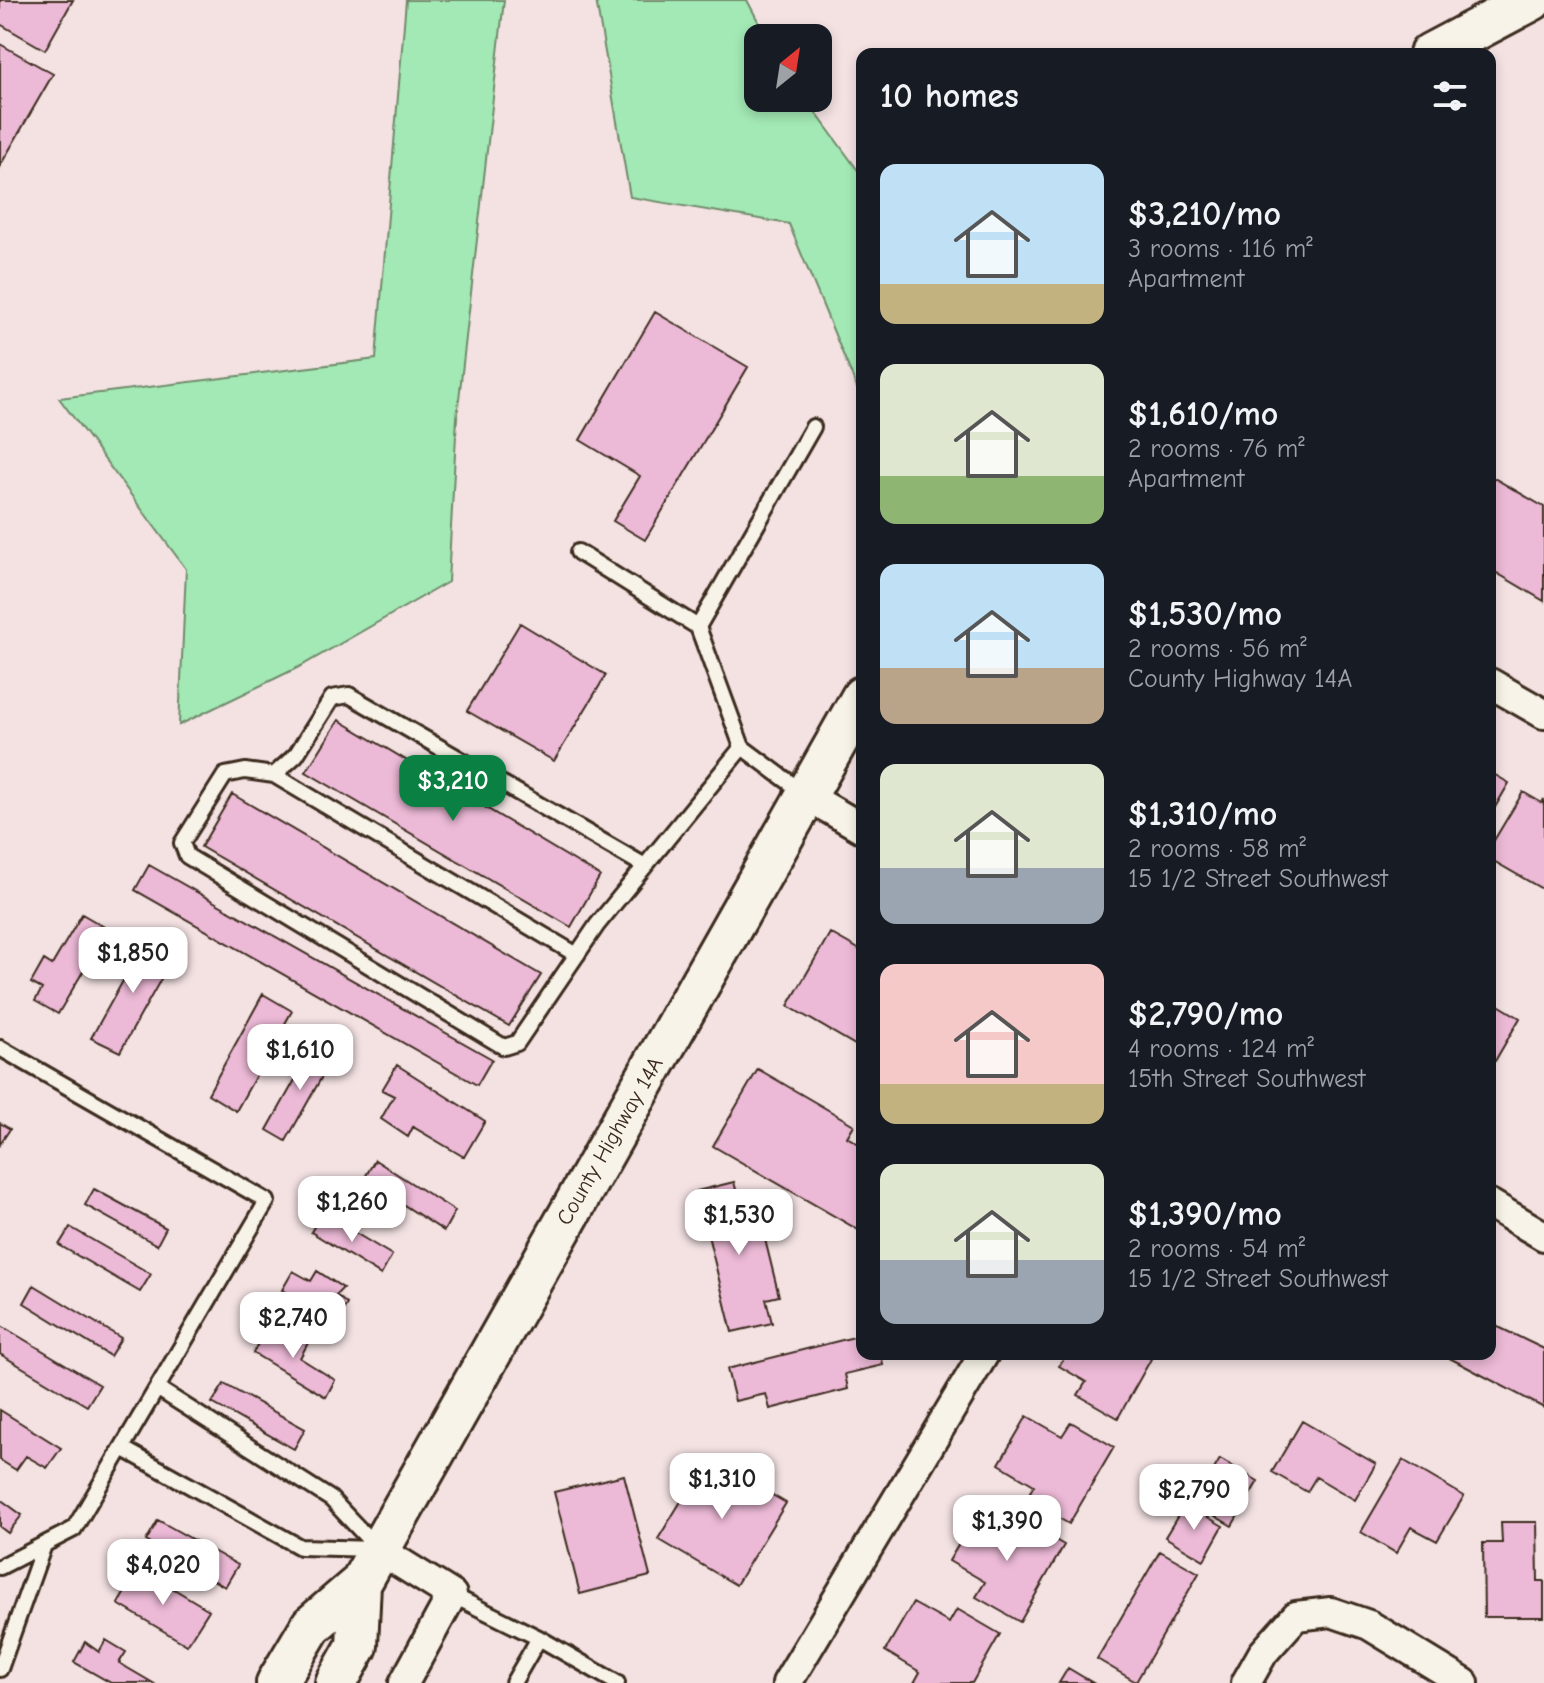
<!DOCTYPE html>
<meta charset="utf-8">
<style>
:root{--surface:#171b24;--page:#20242c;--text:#f1f3f6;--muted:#9ea1a6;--accent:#0b8043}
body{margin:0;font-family:"Comic Neue",sans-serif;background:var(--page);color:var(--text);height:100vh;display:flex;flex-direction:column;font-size:30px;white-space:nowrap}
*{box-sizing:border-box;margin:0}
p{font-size:26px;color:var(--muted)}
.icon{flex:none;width:44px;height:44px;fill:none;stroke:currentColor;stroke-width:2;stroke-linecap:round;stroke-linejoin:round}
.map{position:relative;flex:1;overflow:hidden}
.sheet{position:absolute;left:856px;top:48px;width:640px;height:1312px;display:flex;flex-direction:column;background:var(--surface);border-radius:16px;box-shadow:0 4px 12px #0003}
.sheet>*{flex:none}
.needle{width:52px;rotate:30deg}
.fabs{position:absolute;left:744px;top:24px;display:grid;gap:16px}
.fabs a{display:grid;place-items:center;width:88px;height:88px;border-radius:16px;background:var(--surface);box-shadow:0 4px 12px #0003;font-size:40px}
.price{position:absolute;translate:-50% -68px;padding:0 18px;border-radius:16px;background:#fff;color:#222;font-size:26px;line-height:52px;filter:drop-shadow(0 2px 4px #0008)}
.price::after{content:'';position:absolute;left:50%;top:48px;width:24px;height:18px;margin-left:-12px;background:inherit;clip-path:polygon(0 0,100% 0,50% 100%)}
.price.on{background:var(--accent);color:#fff}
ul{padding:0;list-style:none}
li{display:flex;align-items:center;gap:24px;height:200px;padding:0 24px}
li span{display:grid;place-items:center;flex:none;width:224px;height:160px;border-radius:16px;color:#555}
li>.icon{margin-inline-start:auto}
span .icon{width:96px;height:96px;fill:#fffc;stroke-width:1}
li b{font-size:34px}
h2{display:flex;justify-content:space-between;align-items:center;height:96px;padding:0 24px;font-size:34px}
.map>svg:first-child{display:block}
.green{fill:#a3e9b5;stroke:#6f8a6a;stroke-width:2}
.building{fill:#ecb9d6;stroke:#3b2a1e;stroke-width:2}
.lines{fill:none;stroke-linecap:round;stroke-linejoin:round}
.lane-casing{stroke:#3b2a1e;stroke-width:20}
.street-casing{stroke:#3b2a1e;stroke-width:34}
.secondary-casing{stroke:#3b2a1e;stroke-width:46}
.lane{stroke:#f7f3e8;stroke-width:14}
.street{stroke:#f7f3e8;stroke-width:28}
.secondary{stroke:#f7f3e8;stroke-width:40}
.labels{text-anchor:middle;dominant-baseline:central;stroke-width:6;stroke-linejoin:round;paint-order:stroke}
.street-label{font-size:22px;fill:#3b2a1e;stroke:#f7f3e8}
</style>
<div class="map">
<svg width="1544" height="1683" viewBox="0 0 1544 1683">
<rect width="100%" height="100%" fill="#f4e2e3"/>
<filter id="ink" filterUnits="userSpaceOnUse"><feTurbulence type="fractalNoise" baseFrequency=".0125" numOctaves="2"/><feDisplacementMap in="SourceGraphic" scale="16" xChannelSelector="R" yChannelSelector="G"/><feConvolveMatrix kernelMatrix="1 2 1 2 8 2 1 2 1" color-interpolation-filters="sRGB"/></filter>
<g filter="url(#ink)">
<path class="green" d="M406 0H504L457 417 448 582 301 666 179 725 186 569 59 398 376 359Z
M596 0H747L767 38H758V98H805L862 176V400L789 224 630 197Z"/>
<path class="building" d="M0 0H73L45 50 0 24Z
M0 44 53 74 0 166Z
M655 312 748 367 645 540 613 521 640 476 580 440Z
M1494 478 1544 507V601L1490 569V484Z
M520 623 606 675 554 761 467 711Z
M339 720 600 876 571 927 306 772Z
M1490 763 1494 765 1490 772 1509 783 1490 816Z
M1523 792 1542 803 1544 799V890L1490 859V847Z
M232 794 541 975 509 1026 201 847Z
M149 865 492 1059 477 1085 135 890Z
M82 914 108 929 58 1014 35 1001 42 989 31 983 44 960 52 965Z
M830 933 862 951V1049L788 1006Z
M147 938 175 954 120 1052 91 1038Z
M263 994 292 1011 236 1111 208 1094Z
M1490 1000 1520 1018 1495 1061 1490 1059Z
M315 1044 334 1055 286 1141 267 1130Z
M397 1065 485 1121 464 1157 413 1127 408 1137 381 1119 394 1096 382 1090Z
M758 1069 854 1125 847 1137 862 1146V1232L713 1146Z
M0 1123 10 1129 0 1144Z
M375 1160 455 1211 444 1231 364 1179Z
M734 1182 743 1215 758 1211 779 1296 766 1299 772 1323 732 1332 697 1191Z
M94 1189 166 1228 157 1245 85 1205Z
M322 1213 392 1255 381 1275 311 1232Z
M70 1227 151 1274 140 1292 59 1245Z
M293 1271 311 1281 317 1271 343 1288 336 1295 347 1304 335 1324 282 1290Z
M34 1285 121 1338 110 1356 24 1303Z
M1490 1323 1544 1349V1408L1442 1354H1490Z
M0 1325 100 1385 87 1406 0 1354Z
M286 1326 309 1341 300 1358 335 1380 326 1397 253 1353 263 1334 276 1342Z
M862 1335V1354H881L883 1365 845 1374 848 1389 770 1409 766 1394 735 1401 727 1369Z
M1066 1354H1142L1151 1359 1118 1418 1078 1395 1086 1382 1059 1366Z
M224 1384 305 1429 294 1449 212 1403Z
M0 1410 61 1448 47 1468 26 1456 16 1470 0 1460Z
M1027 1416 1062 1436 1071 1422 1114 1447 1069 1524 1026 1499 1034 1485 999 1464Z
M1302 1421 1376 1464 1355 1500 1316 1477 1307 1492 1272 1472Z
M708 1457 786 1503 736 1585 658 1539Z
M1220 1459 1258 1481 1232 1526 1194 1504Z
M1403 1460 1464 1496 1437 1541 1411 1527 1396 1553 1361 1532Z
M624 1475 650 1576 580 1594 554 1492Z
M0 1499 22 1515 8 1533 0 1527Z
M1185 1504 1223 1526 1204 1560 1165 1537Z
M977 1513 1013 1534 1021 1520 1064 1545 1020 1622 976 1597 985 1582 949 1561Z
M158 1520 238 1565 225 1587 146 1541Z
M1501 1522H1537L1538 1581H1544V1617H1484L1483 1543H1502Z
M1160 1551 1199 1573 1136 1682 1097 1659Z
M139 1568 209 1610 187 1645 118 1604Z
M913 1603 949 1623 957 1609 1000 1634 972 1683H914L920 1672 885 1651Z
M106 1640 126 1652 119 1663 153 1683H111L74 1662 85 1642 99 1652Z
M1068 1668 1093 1683H1059Z"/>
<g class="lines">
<g class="lane-casing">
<path id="lane" d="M578 552 698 627
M274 775 577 955
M805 794 742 747 698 627 813 427
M645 866 349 695 332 698 296 755 274 775 245 771 225 775 182 843 187 856 504 1047 517 1043 597 925 742 747
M0 1048 267 1201 74 1529 0 1567
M157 1388 331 1499 378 1549
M122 1448 300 1547 375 1549
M452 1595 539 1638 617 1683
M0 1669 44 1545
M513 1683 539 1638"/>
</g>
<g class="street-casing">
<path id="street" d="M1490 683 1544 714
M805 795 862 828
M1490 1204 1544 1236
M378 1549 452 1595 404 1683
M787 1683 984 1354
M1246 1683 1263 1653 1296 1616 1331 1612 1369 1625 1464 1683"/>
</g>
<g class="secondary-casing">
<path id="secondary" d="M1430 54 1532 0
M277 1683 311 1626 360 1584 862 697
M336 1683 357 1646 360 1584"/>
</g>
<use href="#lane" class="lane"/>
<use href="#street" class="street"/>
<use href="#secondary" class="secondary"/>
</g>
</g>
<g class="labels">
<g class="street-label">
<text transform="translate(610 1141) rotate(-60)">County Highway 14A</text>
</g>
</g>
</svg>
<div class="fabs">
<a><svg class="needle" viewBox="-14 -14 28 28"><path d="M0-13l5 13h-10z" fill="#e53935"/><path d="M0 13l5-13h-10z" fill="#9ea1a6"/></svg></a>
</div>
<b class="price on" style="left:453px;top:823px">$3,210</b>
<b class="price" style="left:133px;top:995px">$1,850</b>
<b class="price" style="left:300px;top:1092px">$1,610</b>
<b class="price" style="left:352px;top:1244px">$1,260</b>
<b class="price" style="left:739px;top:1257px">$1,530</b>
<b class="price" style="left:293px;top:1360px">$2,740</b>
<b class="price" style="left:722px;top:1521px">$1,310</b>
<b class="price" style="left:1194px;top:1532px">$2,790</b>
<b class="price" style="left:1007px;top:1563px">$1,390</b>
<b class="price" style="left:163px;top:1607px">$4,020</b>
<section class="sheet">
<h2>10 homes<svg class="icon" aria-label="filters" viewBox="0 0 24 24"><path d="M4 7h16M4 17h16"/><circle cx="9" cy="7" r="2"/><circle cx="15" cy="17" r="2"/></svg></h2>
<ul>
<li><span style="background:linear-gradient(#bfe0f5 75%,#c2b280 0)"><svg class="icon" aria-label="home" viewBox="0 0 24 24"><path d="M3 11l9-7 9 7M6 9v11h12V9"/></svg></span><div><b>$3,210/mo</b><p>3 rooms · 116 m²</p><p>Apartment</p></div></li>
<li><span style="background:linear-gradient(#dfe7d0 70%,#8fb573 0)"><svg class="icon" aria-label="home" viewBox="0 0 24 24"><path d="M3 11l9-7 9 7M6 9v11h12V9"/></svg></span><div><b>$1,610/mo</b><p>2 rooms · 76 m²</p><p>Apartment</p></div></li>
<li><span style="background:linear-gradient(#bfe0f5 65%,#b9a48a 0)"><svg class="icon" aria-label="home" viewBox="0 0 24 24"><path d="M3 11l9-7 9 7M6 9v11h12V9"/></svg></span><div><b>$1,530/mo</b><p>2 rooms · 56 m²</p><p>County Highway 14A</p></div></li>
<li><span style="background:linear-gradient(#dfe7d0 65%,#9aa5b1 0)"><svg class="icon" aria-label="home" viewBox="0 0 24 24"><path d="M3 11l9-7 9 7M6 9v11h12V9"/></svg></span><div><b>$1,310/mo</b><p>2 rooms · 58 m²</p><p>15 1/2 Street Southwest</p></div></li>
<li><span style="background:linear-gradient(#f6c9c9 75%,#c2b280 0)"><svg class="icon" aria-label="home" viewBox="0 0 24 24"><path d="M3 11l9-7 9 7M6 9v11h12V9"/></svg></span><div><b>$2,790/mo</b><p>4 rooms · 124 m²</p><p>15th Street Southwest</p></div></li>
<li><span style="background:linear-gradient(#dfe7d0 60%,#9aa5b1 0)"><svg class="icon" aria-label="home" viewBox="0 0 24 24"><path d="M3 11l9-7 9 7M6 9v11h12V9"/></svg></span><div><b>$1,390/mo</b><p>2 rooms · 54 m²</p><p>15 1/2 Street Southwest</p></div></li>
</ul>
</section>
</div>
